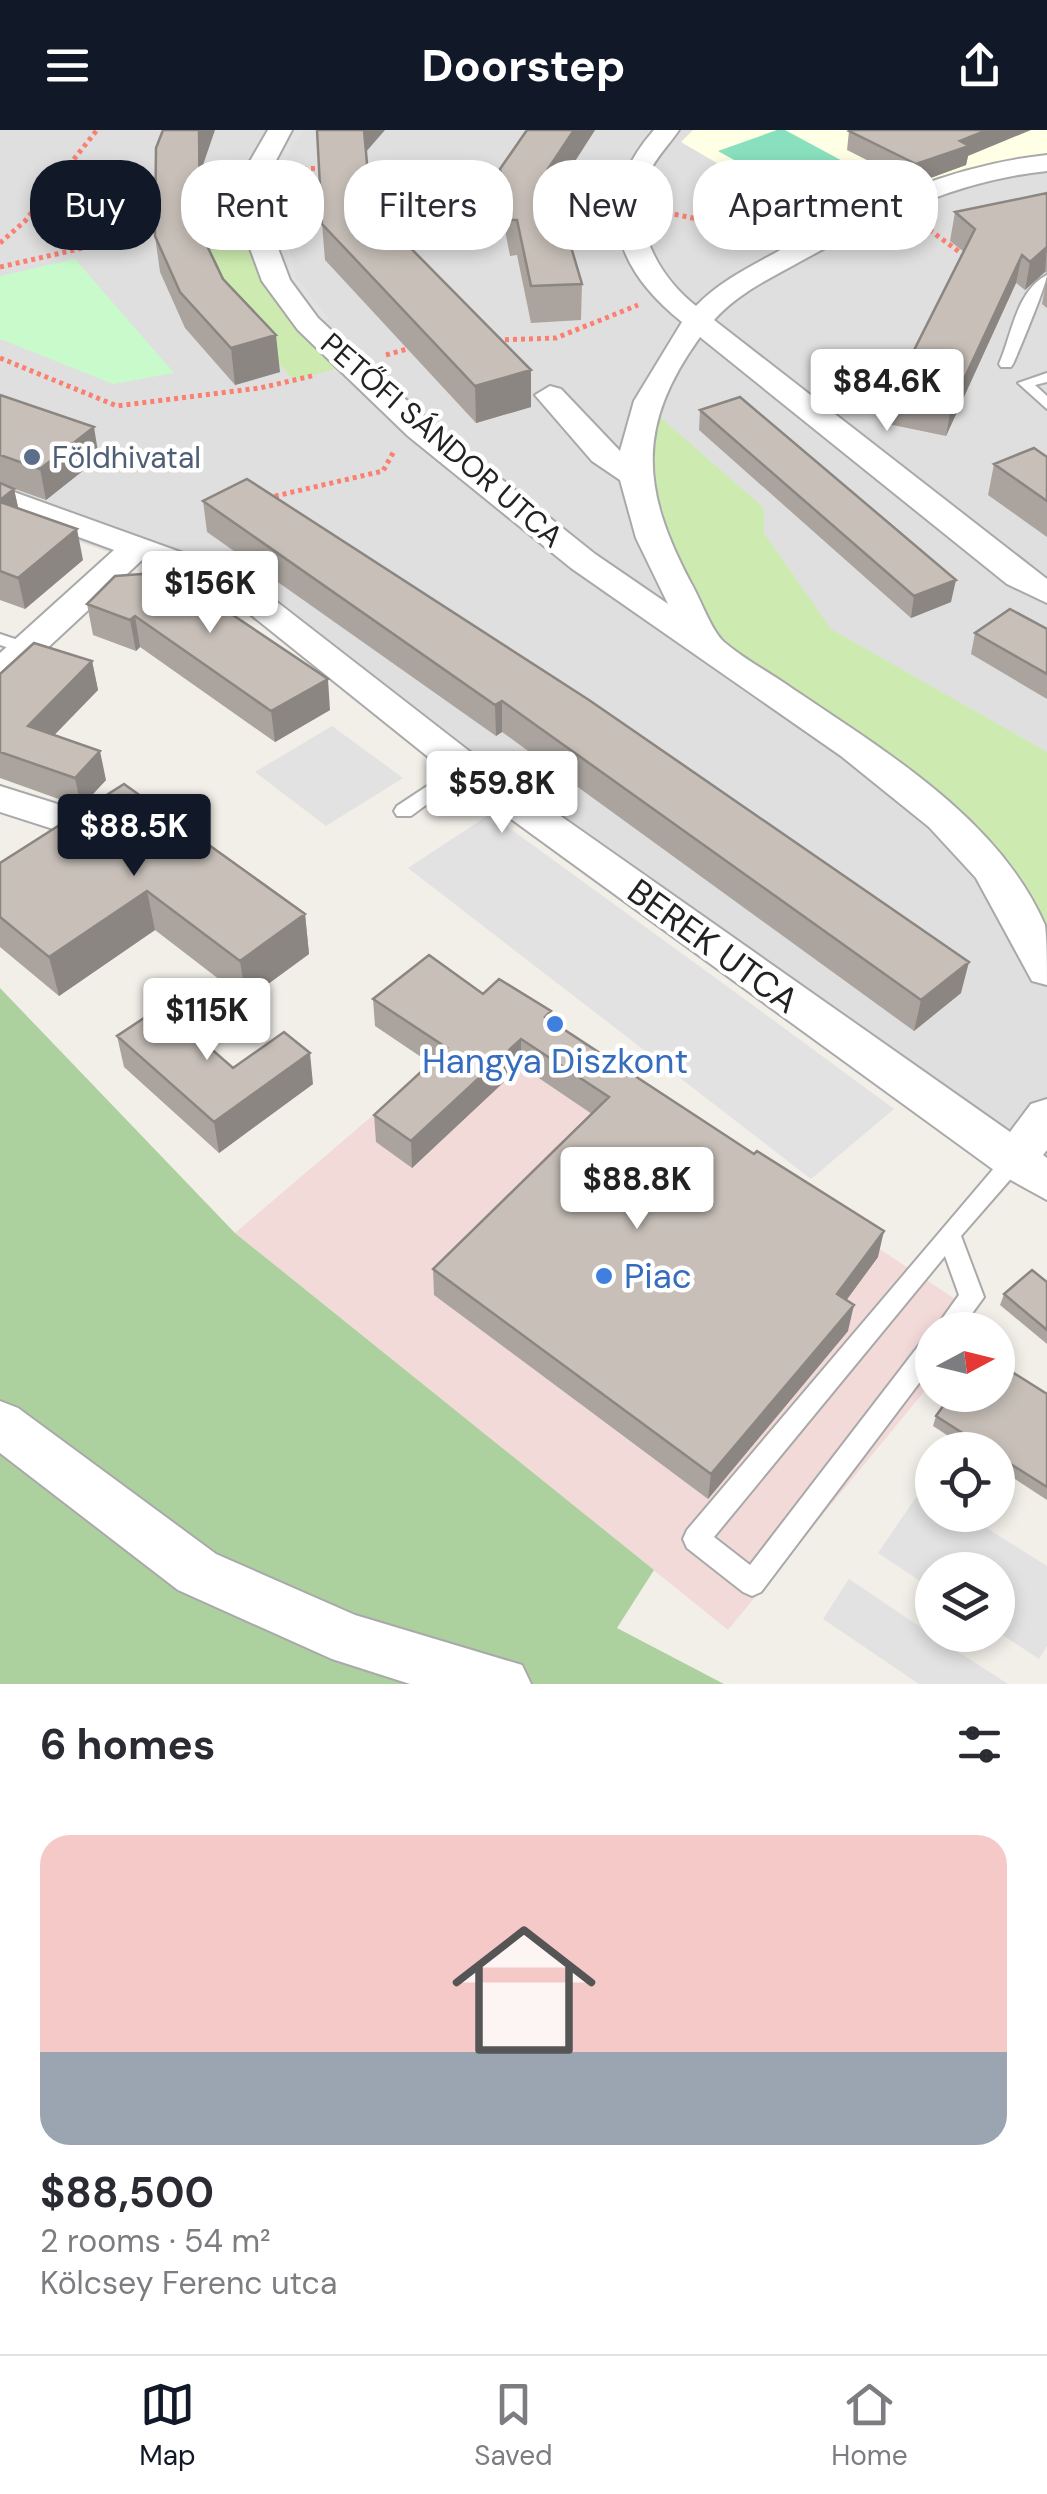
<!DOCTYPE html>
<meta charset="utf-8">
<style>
:root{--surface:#fff;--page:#f2f2f3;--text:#2b2b33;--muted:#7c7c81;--line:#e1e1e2;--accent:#111827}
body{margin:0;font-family:"DM Sans",sans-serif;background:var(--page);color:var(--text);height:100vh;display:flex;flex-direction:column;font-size:38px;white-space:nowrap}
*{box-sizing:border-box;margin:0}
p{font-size:32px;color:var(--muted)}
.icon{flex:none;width:55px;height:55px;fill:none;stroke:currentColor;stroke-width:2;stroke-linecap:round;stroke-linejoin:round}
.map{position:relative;height:1554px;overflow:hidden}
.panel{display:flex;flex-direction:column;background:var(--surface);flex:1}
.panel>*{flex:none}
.banner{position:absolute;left:30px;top:30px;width:988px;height:90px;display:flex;gap:20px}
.needle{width:65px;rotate:83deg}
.buttons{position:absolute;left:915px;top:1182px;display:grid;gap:20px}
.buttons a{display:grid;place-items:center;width:100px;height:100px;border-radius:50%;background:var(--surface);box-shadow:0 5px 15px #0003;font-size:50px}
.price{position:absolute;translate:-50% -85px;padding:0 22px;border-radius:10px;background:#fff;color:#222;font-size:32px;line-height:65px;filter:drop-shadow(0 2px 5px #0008)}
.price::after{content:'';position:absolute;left:50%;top:60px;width:30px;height:22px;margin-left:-15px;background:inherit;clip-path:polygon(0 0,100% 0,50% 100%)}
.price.current{background:var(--accent);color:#fff}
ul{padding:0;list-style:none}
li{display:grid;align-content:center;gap:20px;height:530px;padding:0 40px}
li span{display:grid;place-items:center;height:310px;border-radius:30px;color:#555}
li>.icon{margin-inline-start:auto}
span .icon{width:180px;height:180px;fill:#fffc;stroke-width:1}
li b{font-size:42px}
h2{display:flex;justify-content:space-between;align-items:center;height:120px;padding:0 40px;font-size:42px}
.chip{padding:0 35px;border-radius:40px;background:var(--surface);box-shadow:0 5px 15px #0003;font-size:35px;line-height:90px}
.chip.current{background:var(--accent);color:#fff}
header{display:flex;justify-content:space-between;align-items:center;height:130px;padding:0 40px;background:var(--accent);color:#fff;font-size:45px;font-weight:700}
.dock{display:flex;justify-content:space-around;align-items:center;height:140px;border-top:2px solid var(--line);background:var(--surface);font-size:28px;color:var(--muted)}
.dock a{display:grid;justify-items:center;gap:5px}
.dock .current{color:var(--accent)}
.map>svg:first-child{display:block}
.residential{fill:#e0dfdf}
.commercial{fill:#f2dad9}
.education{fill:#ffffe5}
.grass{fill:#cdebb0}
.forest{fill:#add19e}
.park{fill:#c8facc}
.pitch{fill:#88e0be}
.parking{fill:#e2e2e2}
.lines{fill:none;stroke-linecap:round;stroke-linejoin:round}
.lane-casing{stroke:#a9a9a9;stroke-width:4}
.street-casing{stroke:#a9a9a9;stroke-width:4}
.path{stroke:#fa8072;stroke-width:5;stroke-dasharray:4 4;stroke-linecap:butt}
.lane{fill:#fff;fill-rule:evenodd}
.street{fill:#fff;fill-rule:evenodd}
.wall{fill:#aba49e}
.shaded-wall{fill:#8b8681}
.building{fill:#c7bfb8;stroke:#8b8681;stroke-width:2.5}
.service-dot{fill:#5c6f8a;stroke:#fff;stroke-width:4}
.shop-dot{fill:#3f7fe0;stroke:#fff;stroke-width:4}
.labels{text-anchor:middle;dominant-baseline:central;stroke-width:9;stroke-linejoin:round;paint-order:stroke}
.far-street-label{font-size:30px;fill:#222;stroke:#fff}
.far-service-label{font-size:30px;fill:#4e5e75;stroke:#fff;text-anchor:start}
.street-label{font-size:35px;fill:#222;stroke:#fff}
.shop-label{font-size:35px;fill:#366cbe;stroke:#fff}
</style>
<header><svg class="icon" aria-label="menu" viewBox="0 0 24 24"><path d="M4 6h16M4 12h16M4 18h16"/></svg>Doorstep<svg class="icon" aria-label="share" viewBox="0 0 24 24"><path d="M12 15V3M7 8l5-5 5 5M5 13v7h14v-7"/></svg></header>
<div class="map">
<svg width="1047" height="1554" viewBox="0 0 1047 1554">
<rect width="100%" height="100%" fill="#f2efe9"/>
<path class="residential" d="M0 0H1047V1068L238 474 154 438 0 384Z"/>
<path class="commercial" d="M507 871 985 1189 975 1200H932V1252L728 1500 235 1103Z"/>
<path class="education" d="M693 0H1047V26L1003 31 826 97 681 12Z"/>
<path class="grass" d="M257 58 262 113 350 235 294 250 234 185 212 137 210 63Z
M644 273 764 378V403L831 499 1047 622V840L1042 824 990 738 705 510 660 422Z"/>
<path class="forest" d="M0 858 235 1103 654 1440 617 1498 724 1554H0Z"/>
<path class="park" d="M75 129 174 243 113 254 0 209V146Z"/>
<path class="pitch" d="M777 0H785L887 55 823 80 718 21Z"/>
<path class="parking" d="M280 0H304L291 17 276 67 296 147 329 189 308 194 257 72Z
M332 596 403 648 326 696 255 642Z
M490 684 780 895 894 979 811 1049 408 738Z
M923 1357 932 1364V1385H966L1047 1436V1516L1039 1529 998 1502V1440H932V1459L878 1423Z
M849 1449 932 1505 1008 1554H919L823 1489Z"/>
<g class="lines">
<g class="lane-casing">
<path id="lane" d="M1047 145C1047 153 1019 221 1013 234L1011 237H1001L999 234C1012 205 1016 161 1047 145Z
M1047 243V252L1035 255 1047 266V279L1018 253Z
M0 504 30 514 33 518 24 523 0 515Z
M465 631 472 633 474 637 472 641 411 686H397L394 681 397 676Z
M1014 1021 1022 1024 1025 1030 1022 1036 961 1106 984 1167 960 1200H934L959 1165 945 1126 714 1407 750 1435 923 1210 932 1208V1236L761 1462 752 1466 743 1462 687 1418 683 1409 687 1400 1006 1024Z"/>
</g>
<g class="street-casing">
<path id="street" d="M268 0H292L272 38 276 113 290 150 318 188 430 292 595 424 668 474 636 408 620 350 592 331 535 265 550 256 561 259 620 321 634 271 682 192C613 137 592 71 654 0H679C669 15 655 28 648 45 629 94 658 146 696 176 722 149 754 135 786 117 869 73 953 35 1047 25V41C958 50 880 88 803 130 771 148 739 162 714 190L1047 449V473L1007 454 700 207C636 296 641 359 691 453 701 470 711 500 724 512 745 530 771 543 793 559 885 621 999 689 1045 795 1047 811 1047 838 1047 855L1032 851 976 748 929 697 841 626 571 438 408 306 298 200 262 151 248 113 246 38Z
M0 357 197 428 259 458 478 628 1010 1002 1031 974 1047 969V1020L1043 1025 1047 1028V1070L998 1043 452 646 235 472 142 430 13 550 0 553V523L114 420 0 378Z
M0 656 86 683 91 692 86 701 72 705 0 682Z
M0 1271 18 1278 216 1424 355 1485 522 1535 531 1554H410L332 1529 178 1460 0 1323Z"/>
</g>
<path class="path" d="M360 36 383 35 508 70
M295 39 327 38
M210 63 228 61
M555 76 602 75
M659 81 769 104
M923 95 969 129
M0 113 25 91 97 0
M0 137 83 118 138 75 158 69
M497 210 556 208 638 175
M386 225 407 219
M0 228 117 276 260 258 316 245
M267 368 383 341 394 321"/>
<use href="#lane" class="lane"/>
<use href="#street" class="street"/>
</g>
<path class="wall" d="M527 0H595L555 63 582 154 581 190 531 193 517 125 510 126 500 74V39Z
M849 1 968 26 966 35 914 54 847 20Z
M366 22 371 78 531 277 476 293 325 130 322 94Z
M202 38 204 109 223 149 280 242 235 255 185 198 160 142 155 106Z
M1047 63V143L1045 142 1025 160 1016 153 946 306 888 294 892 264 964 122 950 111 955 82Z
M1047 147V178L1042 174Z
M0 265 99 328 46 370 1 354 14 359 18 378 83 430 25 479 0 470Z
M700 280 951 472 911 488 699 300Z
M1047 327V407L988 365 994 334Z
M203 371 961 863 914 901 502 602 496 606 207 402Z
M115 446 330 580 275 612 140 517 136 521 93 505 87 474Z
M1047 499V569L971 524 975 503Z
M92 531 98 560 54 605 106 650 81 677 0 648V544Z
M0 733 305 784 309 824 246 870 155 800 59 866 0 817Z
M483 864 551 881V891L878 1127 846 1170 848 1201 708 1369 434 1165 433 1139 592 984 521 936 412 1038 376 1012 374 985 430 933 375 896 373 869Z
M117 906 233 938 313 954 219 1023 124 937Z
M1047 1152V1214L1000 1175 1004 1164Z
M1047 1264V1370L998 1338V1320H970L933 1296 936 1286Z"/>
<path class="shaded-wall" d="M199 0H215L202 38 205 137 200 101Z
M364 0H385L365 23Z
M574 0H595L547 74 548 39Z
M987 0H1031L968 26 966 35 914 54 916 34 960 11Z
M1047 117 1045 142 1025 160 1030 132Z
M1022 125 1016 153 946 306 951 277Z
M276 205 280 242 235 255 231 218Z
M531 240V277L476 293 475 256Z
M94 297 99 328 46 370 40 339Z
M14 359 21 390 0 378V370Z
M77 399 83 430 25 479 18 448Z
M956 450 951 472 911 488 914 466Z
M135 486 140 517 136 521 130 490Z
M92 531 98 560 35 625 28 596Z
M328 549 330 580 275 612 271 581Z
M502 571V602L496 606 495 575Z
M100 621 106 650 81 677 75 648Z
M147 761 155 800 59 866 49 827Z
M305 784 309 824 246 870 240 831Z
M969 832 961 863 914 901 921 870Z
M521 909V936L412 1038 411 1011Z
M310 923 313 954 219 1023 214 992Z
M884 1101 878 1127 832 1190 837 1164Z
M854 1175 848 1201 708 1369 711 1344Z"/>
<path class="building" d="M163 0H199L200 101 223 149 276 205 231 218 180 162 155 106 156 18Z
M317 0H364L371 78 531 240 475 256 322 94Z
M527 0H574L548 39 582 154 531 156 517 90H510L500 39Z
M851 0H987L960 11 969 16 916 34 849 1Z
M1047 63V117L1030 132 1022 125 951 277 892 264 975 99 955 82Z
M0 265 94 297 40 339 0 325Z
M740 267 956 450 914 466 700 280Z
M1034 318 1047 327V371L994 334Z
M247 349 589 570 969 832 921 870 502 571 495 575 203 371Z
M0 353 14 359 0 370Z
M0 372 77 399 18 448 0 441Z
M169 442 328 549 271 581 135 486 130 490 87 474 115 446Z
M1010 479 1047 499V544L975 503Z
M34 513 92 531 28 596 100 621 75 648 0 622V544Z
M124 654 305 784 240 831 147 761 49 827 0 787V733Z
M429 825 483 864 499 849 551 881 545 887 754 1024 757 1021 884 1101 837 1164 854 1175 711 1344 433 1139 609 967 521 909 411 1011 374 985 447 918 373 869Z
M162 876 233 938 284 902 310 923 214 992 117 906Z
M1032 1140 1047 1152V1200L1004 1164Z
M998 1233 1047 1264V1357L998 1326V1320H989L936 1286 951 1265H998Z"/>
<circle class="service-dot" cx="32" cy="327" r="10"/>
<g class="shop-dot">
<circle cx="555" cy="894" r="10"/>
<circle cx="604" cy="1146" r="10"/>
</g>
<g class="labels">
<g class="far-street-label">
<text transform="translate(442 310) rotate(41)">PETŐFI SÁNDOR UTCA</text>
</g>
<g class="far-service-label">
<text x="52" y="327">Földhivatal</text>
</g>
<g class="street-label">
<text transform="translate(713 816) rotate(36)">BEREK UTCA</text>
</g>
<g class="shop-label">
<text x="555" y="931">Hangya Diszkont</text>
<text x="624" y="1146" text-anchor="start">Piac</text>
</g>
</g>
</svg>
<div class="buttons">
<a><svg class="needle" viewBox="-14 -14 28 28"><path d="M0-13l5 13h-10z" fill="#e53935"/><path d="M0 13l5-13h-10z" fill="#7c7c81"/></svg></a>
<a><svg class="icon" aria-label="locate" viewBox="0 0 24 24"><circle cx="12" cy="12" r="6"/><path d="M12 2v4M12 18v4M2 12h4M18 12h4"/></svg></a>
<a><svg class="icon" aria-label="layers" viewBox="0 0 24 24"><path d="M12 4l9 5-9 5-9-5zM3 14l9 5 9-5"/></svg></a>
</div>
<b class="price" style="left:887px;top:304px">$84.6K</b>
<b class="price" style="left:210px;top:506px">$156K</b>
<b class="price" style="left:502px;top:706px">$59.8K</b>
<b class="price current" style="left:134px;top:749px">$88.5K</b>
<b class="price" style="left:207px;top:933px">$115K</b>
<b class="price" style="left:637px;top:1102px">$88.8K</b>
<div class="banner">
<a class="chip current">Buy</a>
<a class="chip">Rent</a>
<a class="chip">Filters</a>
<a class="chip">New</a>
<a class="chip">Apartment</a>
</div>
</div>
<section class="panel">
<h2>6 homes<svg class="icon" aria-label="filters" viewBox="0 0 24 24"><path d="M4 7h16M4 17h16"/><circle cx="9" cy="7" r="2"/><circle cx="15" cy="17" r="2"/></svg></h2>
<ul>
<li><span style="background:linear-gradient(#f6c9c9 70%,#9aa5b1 0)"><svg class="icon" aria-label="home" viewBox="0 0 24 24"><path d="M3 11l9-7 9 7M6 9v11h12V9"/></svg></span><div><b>$88,500</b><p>2 rooms · 54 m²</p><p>Kölcsey Ferenc utca</p></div></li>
</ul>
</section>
<nav class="dock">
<a class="current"><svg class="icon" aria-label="map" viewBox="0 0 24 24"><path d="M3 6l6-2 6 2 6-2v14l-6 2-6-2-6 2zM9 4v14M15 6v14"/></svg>Map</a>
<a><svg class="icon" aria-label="saved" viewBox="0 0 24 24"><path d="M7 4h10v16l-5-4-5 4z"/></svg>Saved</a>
<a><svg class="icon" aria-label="home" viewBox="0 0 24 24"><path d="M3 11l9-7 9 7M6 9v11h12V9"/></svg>Home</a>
</nav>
